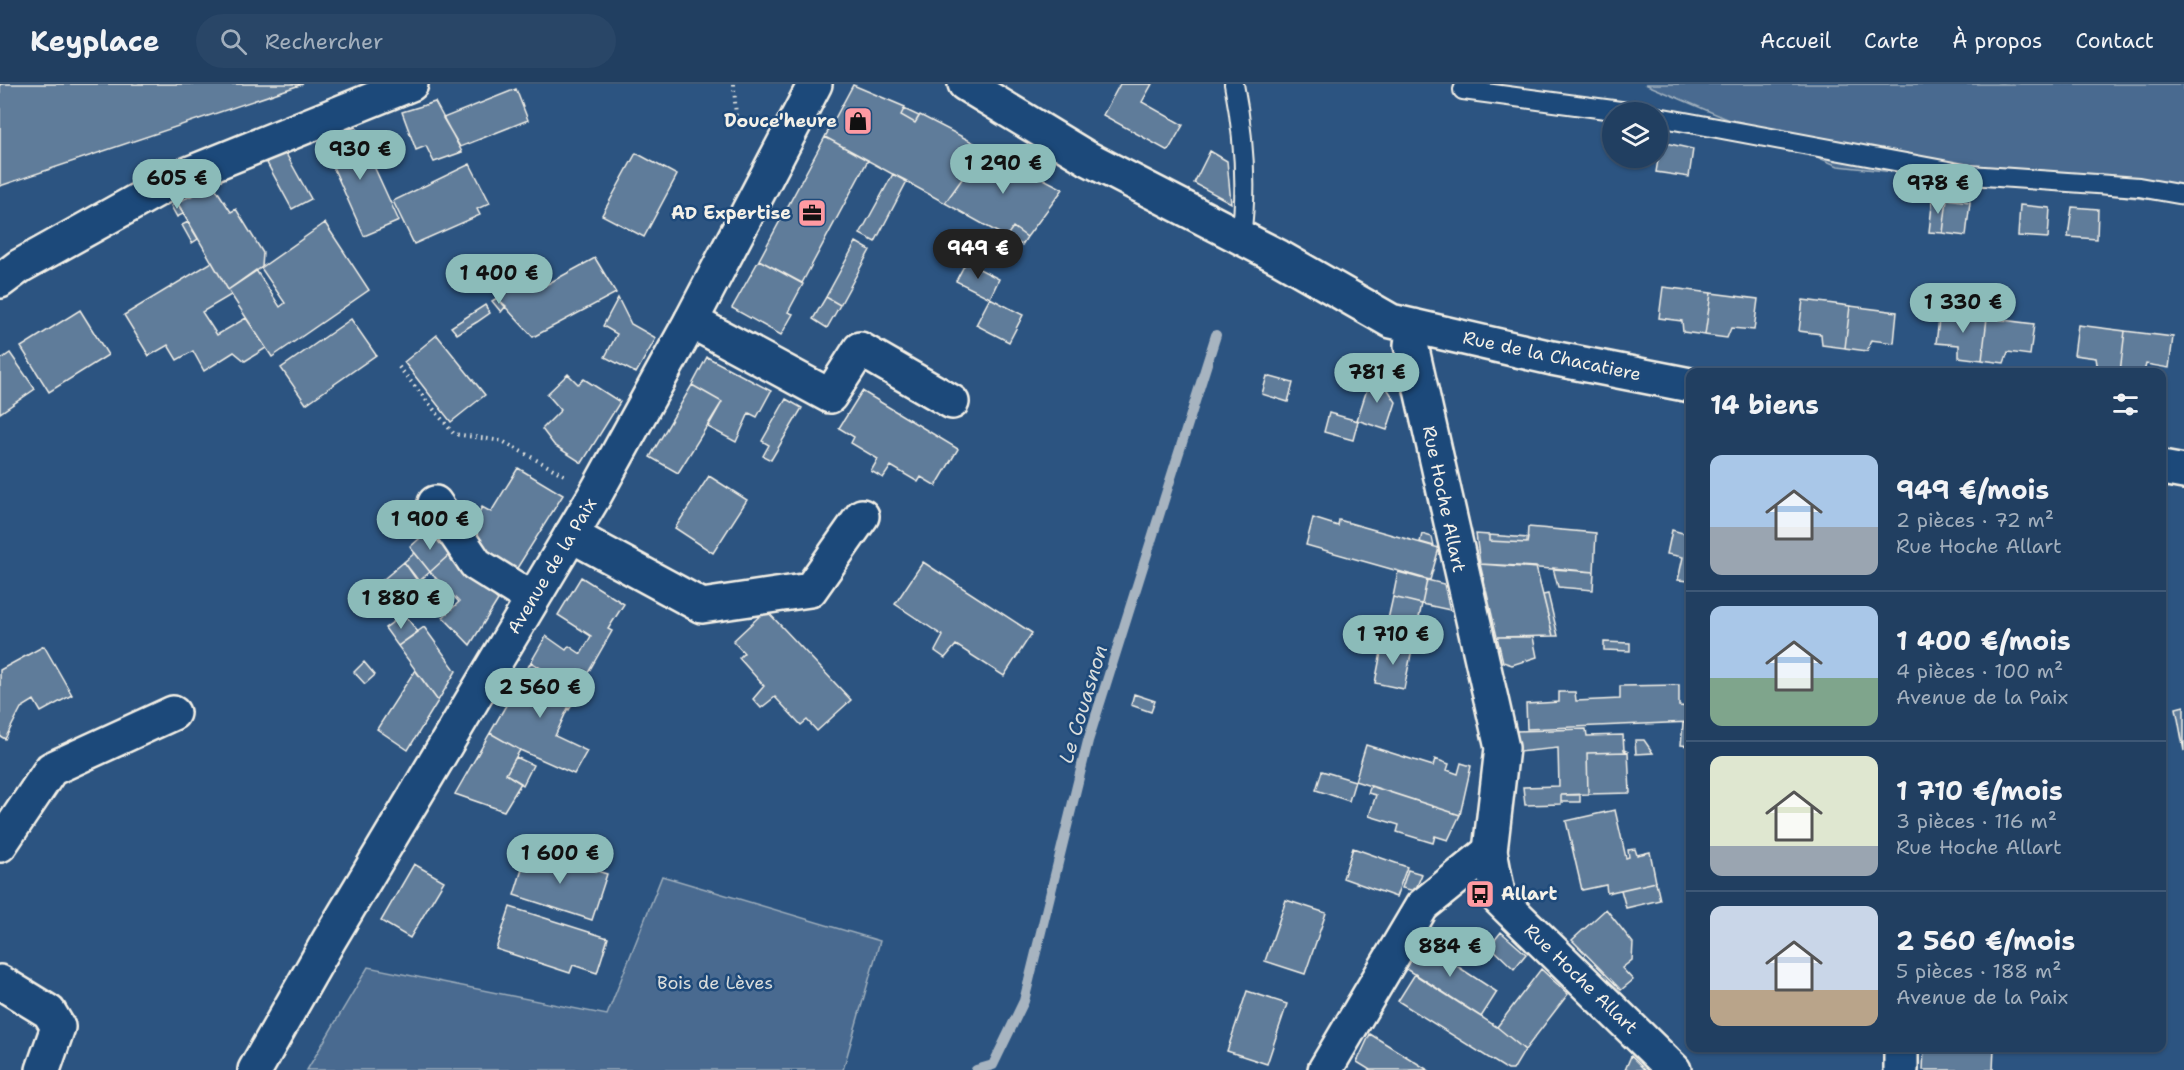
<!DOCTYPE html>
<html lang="fr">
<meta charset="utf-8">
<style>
:root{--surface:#213f61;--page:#294667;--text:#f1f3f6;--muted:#a2afbd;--line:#3e5876;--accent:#8bbbb9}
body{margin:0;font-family:"Shantell Sans",sans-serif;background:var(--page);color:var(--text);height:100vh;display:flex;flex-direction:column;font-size:22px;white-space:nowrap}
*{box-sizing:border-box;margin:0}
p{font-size:20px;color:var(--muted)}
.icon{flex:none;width:33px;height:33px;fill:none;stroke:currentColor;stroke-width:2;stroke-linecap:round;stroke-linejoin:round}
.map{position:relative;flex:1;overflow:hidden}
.panel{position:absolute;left:1686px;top:284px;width:480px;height:684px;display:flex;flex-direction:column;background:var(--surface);border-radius:12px;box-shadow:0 2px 4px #0004,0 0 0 2px var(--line)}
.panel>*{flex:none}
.tools{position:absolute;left:1602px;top:18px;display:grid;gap:12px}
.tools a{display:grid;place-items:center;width:66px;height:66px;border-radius:50%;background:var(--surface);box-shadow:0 2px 4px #0004,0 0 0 2px var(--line);font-size:30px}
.price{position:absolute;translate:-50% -51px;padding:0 14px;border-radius:21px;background:var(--accent);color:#111;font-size:20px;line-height:39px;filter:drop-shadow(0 2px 3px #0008)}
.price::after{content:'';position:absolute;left:50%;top:36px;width:18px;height:14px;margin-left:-9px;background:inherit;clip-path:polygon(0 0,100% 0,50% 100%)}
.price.active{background:#222;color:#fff}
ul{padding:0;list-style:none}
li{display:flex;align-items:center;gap:18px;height:150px;padding:0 24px}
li+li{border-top:2px solid var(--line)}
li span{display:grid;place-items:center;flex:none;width:168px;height:120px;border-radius:12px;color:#555}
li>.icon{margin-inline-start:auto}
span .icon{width:72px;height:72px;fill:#fffc;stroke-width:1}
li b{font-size:26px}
h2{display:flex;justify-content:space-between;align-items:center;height:72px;padding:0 24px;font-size:26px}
header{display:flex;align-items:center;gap:36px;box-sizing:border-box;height:84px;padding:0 30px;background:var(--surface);border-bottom:2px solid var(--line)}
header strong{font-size:28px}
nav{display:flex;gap:33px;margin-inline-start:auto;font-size:21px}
.search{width:420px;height:54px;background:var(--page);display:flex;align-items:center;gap:15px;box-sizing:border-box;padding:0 21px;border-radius:33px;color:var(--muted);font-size:22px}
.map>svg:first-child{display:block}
.green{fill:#496b90;stroke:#9eaebc;stroke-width:1.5}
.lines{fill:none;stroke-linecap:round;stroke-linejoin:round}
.stream{stroke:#a7b4c0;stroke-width:10}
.building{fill:#5e7b9a;stroke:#f4f1e8;stroke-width:1.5}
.service-casing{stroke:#f4f1e8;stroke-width:22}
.minor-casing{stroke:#f4f1e8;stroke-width:38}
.tertiary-casing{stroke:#f4f1e8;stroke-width:38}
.secondary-casing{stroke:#f4f1e8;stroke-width:38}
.path{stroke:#f4f1e8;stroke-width:4;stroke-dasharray:1.5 4.5;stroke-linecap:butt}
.service{stroke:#1f4a7a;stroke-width:18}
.minor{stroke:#1f4a7a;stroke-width:33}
.tertiary{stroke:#1f4a7a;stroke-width:33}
.secondary{stroke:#1f4a7a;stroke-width:33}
.labels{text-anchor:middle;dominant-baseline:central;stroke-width:5;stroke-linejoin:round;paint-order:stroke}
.poi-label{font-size:18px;font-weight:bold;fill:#f4f1e8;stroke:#1f4a7a;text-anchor:end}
.street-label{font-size:18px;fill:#f4f1e8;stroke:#1f4a7a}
.park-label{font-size:18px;fill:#dadddb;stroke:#1f4a7a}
.water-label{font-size:20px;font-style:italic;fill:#dadddb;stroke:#1f4a7a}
</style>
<header>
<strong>Keyplace</strong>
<div class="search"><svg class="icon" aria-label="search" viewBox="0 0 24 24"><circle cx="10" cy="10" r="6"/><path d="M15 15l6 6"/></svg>Rechercher</div>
<nav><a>Accueil</a><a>Carte</a><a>À propos</a><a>Contact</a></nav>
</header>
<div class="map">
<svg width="2184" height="986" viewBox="0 0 2184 986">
<rect width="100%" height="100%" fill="#2c5481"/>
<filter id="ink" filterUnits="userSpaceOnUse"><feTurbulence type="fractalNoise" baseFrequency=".0167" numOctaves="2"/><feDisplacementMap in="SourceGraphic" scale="12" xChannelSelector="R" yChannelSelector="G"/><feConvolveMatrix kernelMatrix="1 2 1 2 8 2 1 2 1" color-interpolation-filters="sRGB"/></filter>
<g filter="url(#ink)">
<path class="green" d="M1645 0H2184V119L1838 82Z
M662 792 880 857 843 986H307L368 883 607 931Z"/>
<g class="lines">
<path class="stream" d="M976 986 993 981 1024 917 1088 657 1216 251"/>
</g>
<path class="building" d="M0 0H303L0 102Z
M1120 0H1152L1142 18 1183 41 1168 67 1103 31Z
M853 1 905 23 901 31 915 39 920 31 984 64 945 119 825 53Z
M516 5 528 36 460 63 443 34Z
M435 18 462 68 434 78 426 62 416 66 402 28Z
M904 25 919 32 915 39 901 31Z
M356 43 399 137 364 152 321 56Z
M825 53 868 76 802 199 759 176Z
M1661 58 1693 65 1689 93 1656 88Z
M984 64 1063 105 1027 153 1013 143 1006 153 945 119Z
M1210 67 1227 77 1231 119 1194 99Z
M285 68 311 115 292 125 266 77Z
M636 69 677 91 644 153 602 131Z
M470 80 490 119 477 125 480 131 414 160 393 117Z
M893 90 907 97 875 158 860 150Z
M214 102 231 128 236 125 263 169 262 183 228 206 177 118Z
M1933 113 1947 115 1943 149 1929 148Z
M1947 115 1970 118 1966 152 1943 149Z
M177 118 183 130 177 133 171 122Z
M2020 121 2050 124 2048 154 2018 152Z
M2072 123 2098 125 2097 155 2068 153Z
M188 138 198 155 192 159 182 141Z
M325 139 369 206 272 273 228 206 256 186 280 223 285 219 261 184Z
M1013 143 1027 153 1022 161 1006 153Z
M856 158 870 166 840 221 826 213Z
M595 174 616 209 533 253 497 214 532 192 540 204Z
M759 176 803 200 788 228 793 230 781 251 732 224Z
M212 178 231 211 202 228 217 251 246 234 266 264 245 277 234 268 204 287 193 267 177 276 168 261 149 272 124 231Z
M966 178 999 195 990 214 956 197Z
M1663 203 1711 209 1705 251 1683 248 1682 237 1659 234Z
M1711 209 1758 215 1754 246 1731 244 1727 254 1705 251Z
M826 213 840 221 827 244 813 235Z
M497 214 506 222 501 228 492 217Z
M618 214 631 240 656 254 636 289 605 273 617 250 603 242Z
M990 214 1023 231 1009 258 976 241Z
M1803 216 1850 222 1845 264 1822 261 1821 250 1799 247Z
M485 221 490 229 477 238 457 250 451 243Z
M1850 222 1897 228 1894 259 1871 256 1867 267 1845 264Z
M80 226 108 271 49 308 21 263Z
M1940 228 1987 234 1982 276 1959 273V261L1936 259Z
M1987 234 2034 240 2030 271 2008 268 2004 279 1982 276Z
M351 235 376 271 306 320 281 284Z
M2078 241 2125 247 2120 288 2098 286 2096 274 2074 271Z
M2125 247 2173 253 2169 284 2146 280 2144 288H2120Z
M437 251 485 311 451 338 404 278Z
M10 269 35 305 0 329V276Z
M707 273 771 307 757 333 749 329 736 358 708 343 722 318 692 301Z
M1374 284 1396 318 1387 346 1357 336Z
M568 290 578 300 584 295 620 318 582 379 554 361 542 345 561 326 547 310Z
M1267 292 1293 299 1288 318 1262 310Z
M692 301 722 318 678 389 650 373Z
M862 307 958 365 936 402 921 393 918 398 891 382 883 394 871 387 878 375 851 359 854 353 839 344Z
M786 315 802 324 771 376 763 372 769 361 762 357Z
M1329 329 1358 337 1353 356 1324 348Z
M518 384 563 411 514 489 462 457 482 423 491 428Z
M709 392 747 416 713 469 675 444Z
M1313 434 1338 442 1339 436 1439 464 1430 496 1306 461Z
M1528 443 1596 449 1594 488 1480 480 1476 450 1489 451V457L1527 459Z
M1672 446 1690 451V497L1678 496 1683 473 1667 470Z
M428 447 450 470 430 488 410 463Z
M1422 450 1432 453 1434 462 1420 458Z
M1489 451 1528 454 1527 459 1489 457Z
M415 469 430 488 418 498 404 478Z
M450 470 498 516 470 561 443 533 459 518 430 488Z
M404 478 418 496 394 516 379 499Z
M923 478 1032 549 1004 592 956 561 945 574 935 567 943 552 895 520Z
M1480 480 1536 483 1553 552 1497 553Z
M1553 484 1594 488 1593 506 1558 503Z
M1398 488 1427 496 1422 520 1393 513Z
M581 493 624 520 608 545 612 547 577 608 531 578 546 552 566 566 569 562 581 570 591 552 558 531Z
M1427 496 1444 500 1450 526 1422 520Z
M379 499 394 516 384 524 370 506Z
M1548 510 1558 552H1553L1543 511Z
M1393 513 1422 520 1412 565 1383 558Z
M766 526 851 616 817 647 807 636 801 641 775 613 761 624 753 615 764 602 739 574 744 569 733 557Z
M404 530 418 548 398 562 385 544Z
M424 543 456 587 438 617 398 562Z
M1497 553H1533L1537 573 1512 581 1503 578Z
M1383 558 1412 565 1404 605 1375 599Z
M1604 558 1630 559V567L1604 566Z
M44 562 72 611 41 628 34 616 21 624 5 655 0 652V586Z
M364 578 375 591 365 600 354 588Z
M531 578 579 609 569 626 568 624 555 652 587 667 574 690 520 666 490 649Z
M415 586 438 617 408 666 377 645Z
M1679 601V622L1690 623V638L1527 645 1526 620 1559 618V608H1575L1576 617 1620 615V602Z
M1134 610 1155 617 1151 628 1131 621Z
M2184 622V667L2176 624Z
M1683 639H1690V662L1681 661Z
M1586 645 1587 652 1623 651 1624 666 1628 668 1587 669 1588 710 1561 711V720L1525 721 1523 703 1559 702 1558 664 1518 668 1515 647Z
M490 649 520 666 506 690 521 699 504 727 455 710Z
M1635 656H1644L1653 669 1636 670Z
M1366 661 1433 682 1435 675 1449 680 1447 686 1458 690 1461 679 1471 682 1460 731 1355 697Z
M1628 668 1630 709 1588 710 1587 669Z
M516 673 533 681 523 701 506 690Z
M1322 687 1355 697 1349 717 1316 706Z
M1371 702 1460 731 1448 756 1435 752 1433 759 1397 748 1399 741 1369 732 1376 711 1368 709Z
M1561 711H1580V718H1561Z
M1615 726 1626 774 1629 773 1628 766 1635 765 1637 771 1650 768 1656 798 1607 809 1606 801 1582 806 1566 737Z
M1353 764 1407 783 1396 813 1343 794Z
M528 766 607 790 592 836 514 811Z
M414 780 444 797 410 854 381 837Z
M1408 786 1422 790 1415 807 1402 804Z
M1656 798 1660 816 1626 824 1621 806Z
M1286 816 1326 829 1305 890 1265 877Z
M510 823 608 854 597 889 573 881 570 889 496 865Z
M1606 825 1633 859 1632 876 1622 884 1633 896 1621 906 1572 856Z
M1501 848 1526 870 1514 885 1490 862Z
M1424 854 1447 867 1443 873 1497 908 1481 933 1406 885Z
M1541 885 1568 910 1525 966 1497 943Z
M1415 890 1497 943 1525 966 1513 986H1508L1398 917Z
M1247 907 1287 920 1267 980 1227 967Z
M1370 950 1428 986H1370L1357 978Z
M1924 963H1994L1993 986H1923Z
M1631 972 1645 986H1625Z"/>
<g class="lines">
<g class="service-casing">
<path id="service" d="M1234 0C1244 52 1248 101 1241 153
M1463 6 1628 28
M1658 33 1970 91 2139 103 2184 111"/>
</g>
<g class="minor-casing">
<path id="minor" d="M691 237 830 312 860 265 952 318
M435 419 476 480 532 515
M571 451 702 522 810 506 862 432
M0 761 51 685 173 629
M0 898 49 928 58 943 43 986
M1325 986 1422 822 1490 767
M1901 986V963"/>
</g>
<g class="tertiary-casing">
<path id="tertiary" d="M965 0 1087 74 1279 173 1391 237 1552 274 1690 301
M0 197 20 182 178 94 411 0
M1414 242 1411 261 1502 664 1490 767 1499 815 1674 986
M2162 384 2184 388"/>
</g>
<g class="secondary-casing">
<path id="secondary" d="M255 986 329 856 595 411 691 237 815 0"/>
</g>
<path class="path" d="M734 0 736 34
M399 283 454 350 502 357 564 391"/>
<use href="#service" class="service"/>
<use href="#minor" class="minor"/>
<use href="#tertiary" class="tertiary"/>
<use href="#secondary" class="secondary"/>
</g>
</g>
<defs>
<g id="shop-square" transform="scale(1.5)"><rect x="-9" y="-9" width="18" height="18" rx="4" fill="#ff9aa2" stroke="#1f4a7a"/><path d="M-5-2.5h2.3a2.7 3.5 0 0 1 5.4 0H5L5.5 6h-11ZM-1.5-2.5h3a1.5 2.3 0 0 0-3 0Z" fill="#111"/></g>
<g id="office-square" transform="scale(1.5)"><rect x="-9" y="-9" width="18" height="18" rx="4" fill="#ff9aa2" stroke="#1f4a7a"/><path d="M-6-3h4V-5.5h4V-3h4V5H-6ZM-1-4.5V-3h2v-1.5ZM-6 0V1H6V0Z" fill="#111"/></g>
<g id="bus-square" transform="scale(1.5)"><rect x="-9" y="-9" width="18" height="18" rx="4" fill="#ff9aa2" stroke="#1f4a7a"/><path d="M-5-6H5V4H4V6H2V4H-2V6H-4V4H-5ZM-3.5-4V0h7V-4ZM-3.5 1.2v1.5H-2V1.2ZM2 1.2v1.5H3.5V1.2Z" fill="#111"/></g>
</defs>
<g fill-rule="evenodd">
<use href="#shop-square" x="858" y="37"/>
<use href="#office-square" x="812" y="129"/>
<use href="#bus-square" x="1480" y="810"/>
</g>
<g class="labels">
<g class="poi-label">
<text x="837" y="37">Douce'heure</text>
<text x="791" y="129">AD Expertise</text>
<text x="1501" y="810" text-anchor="start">Allart</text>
</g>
<g class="street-label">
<text transform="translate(1552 272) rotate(12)">Rue de la Chacatiere</text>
<text transform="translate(1444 415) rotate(78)">Rue Hoche Allart</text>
<text transform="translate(552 482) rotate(-59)">Avenue de la Paix</text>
<text transform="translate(1581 895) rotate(44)">Rue Hoche Allart</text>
</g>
<g class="park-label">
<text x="715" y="899">Bois de Lèves</text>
</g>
<g class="water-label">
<text transform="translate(1083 620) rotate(-73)">Le Couasnon</text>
</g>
</g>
</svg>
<div class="tools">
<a><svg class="icon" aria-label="layers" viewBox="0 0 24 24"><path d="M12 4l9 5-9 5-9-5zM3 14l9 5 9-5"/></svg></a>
</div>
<b class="price" style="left:360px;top:97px">930 €</b>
<b class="price" style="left:1003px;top:111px">1 290 €</b>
<b class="price" style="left:177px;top:126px">605 €</b>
<b class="price" style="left:1938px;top:131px">978 €</b>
<b class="price active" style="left:978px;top:196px">949 €</b>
<b class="price" style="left:499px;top:221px">1 400 €</b>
<b class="price" style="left:1963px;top:250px">1 330 €</b>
<b class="price" style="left:1377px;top:320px">781 €</b>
<b class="price" style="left:430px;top:467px">1 900 €</b>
<b class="price" style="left:401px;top:546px">1 880 €</b>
<b class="price" style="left:1393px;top:582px">1 710 €</b>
<b class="price" style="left:540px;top:635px">2 560 €</b>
<b class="price" style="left:560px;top:801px">1 600 €</b>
<b class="price" style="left:1450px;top:894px">884 €</b>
<section class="panel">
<h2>14 biens<svg class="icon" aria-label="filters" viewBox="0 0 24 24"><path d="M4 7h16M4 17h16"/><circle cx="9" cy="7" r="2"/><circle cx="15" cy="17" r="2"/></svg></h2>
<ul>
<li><span style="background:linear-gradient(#a9c7e8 60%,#9aa5b1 0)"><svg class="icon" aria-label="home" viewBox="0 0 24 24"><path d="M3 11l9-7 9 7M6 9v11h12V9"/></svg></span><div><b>949 €/mois</b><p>2 pièces · 72 m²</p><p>Rue Hoche Allart</p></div></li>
<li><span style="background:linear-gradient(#a9c7e8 60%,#7fa58c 0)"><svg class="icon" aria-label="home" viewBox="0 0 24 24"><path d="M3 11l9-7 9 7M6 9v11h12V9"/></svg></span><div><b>1 400 €/mois</b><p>4 pièces · 100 m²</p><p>Avenue de la Paix</p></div></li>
<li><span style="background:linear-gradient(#dfe7d0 75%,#9aa5b1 0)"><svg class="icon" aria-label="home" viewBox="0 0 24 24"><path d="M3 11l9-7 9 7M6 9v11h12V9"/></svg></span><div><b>1 710 €/mois</b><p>3 pièces · 116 m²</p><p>Rue Hoche Allart</p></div></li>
<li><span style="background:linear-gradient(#c9d6e8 70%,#b9a48a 0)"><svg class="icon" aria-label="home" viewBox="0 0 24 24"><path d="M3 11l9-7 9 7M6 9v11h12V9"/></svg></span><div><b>2 560 €/mois</b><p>5 pièces · 188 m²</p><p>Avenue de la Paix</p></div></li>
</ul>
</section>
</div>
